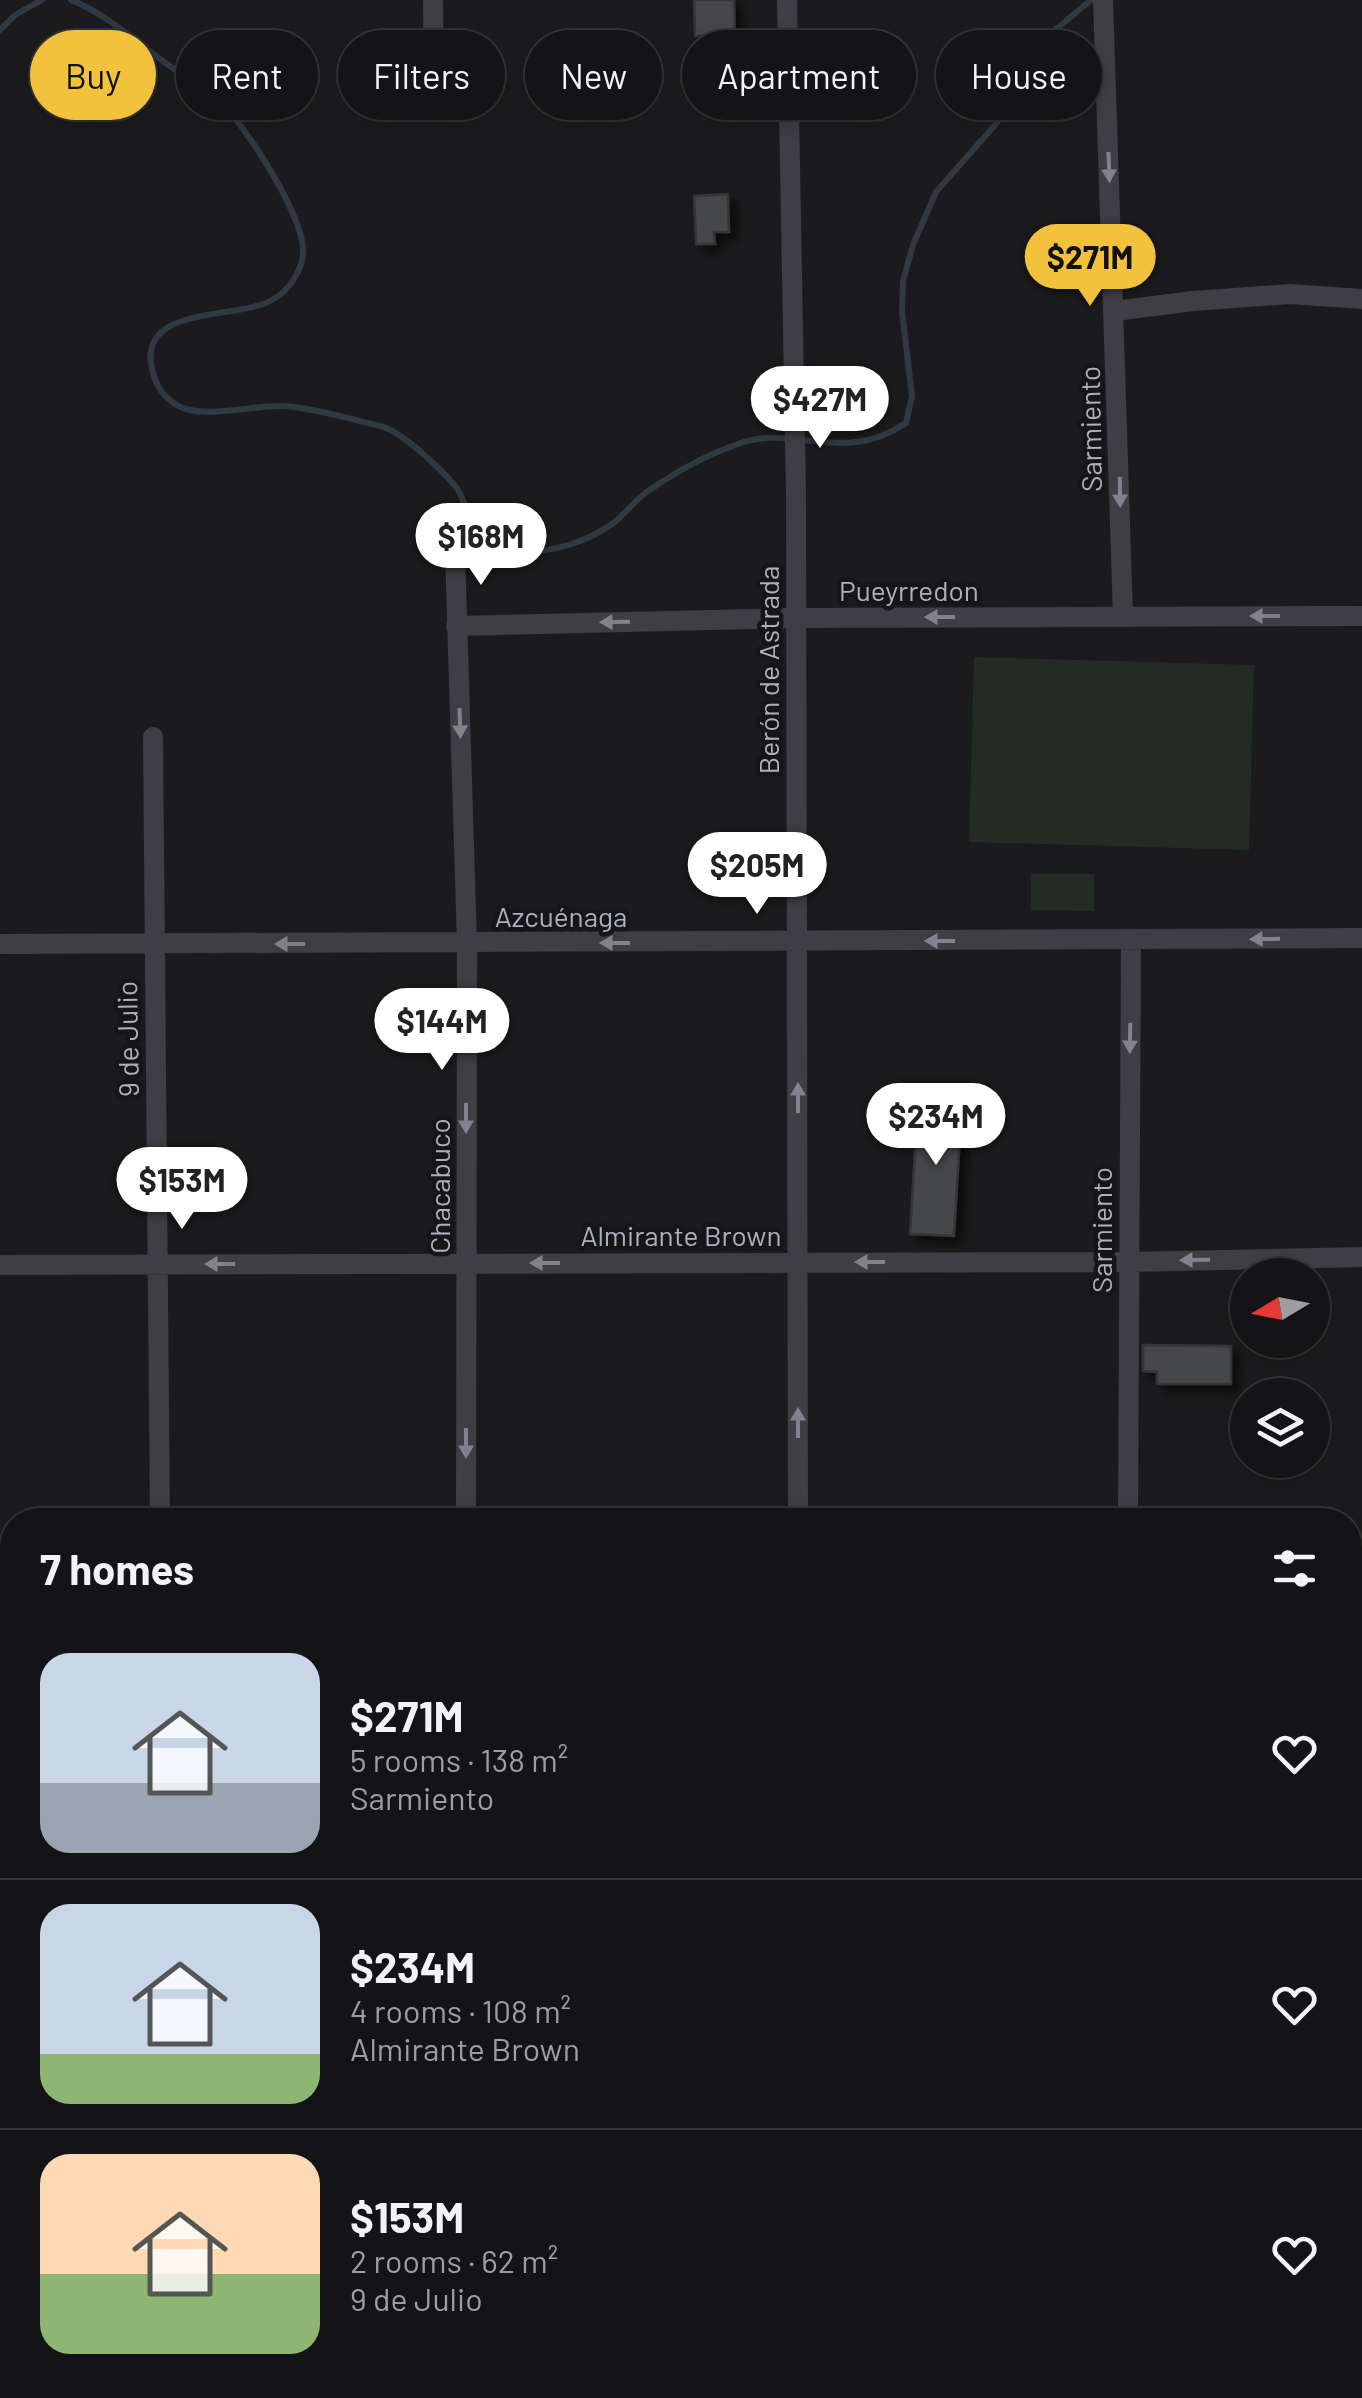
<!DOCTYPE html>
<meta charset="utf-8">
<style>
:root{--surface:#141416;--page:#1d1d1f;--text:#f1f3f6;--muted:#9d9ea1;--line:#333335;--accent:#f2c23d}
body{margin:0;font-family:Barlow,sans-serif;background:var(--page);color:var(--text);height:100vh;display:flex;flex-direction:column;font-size:38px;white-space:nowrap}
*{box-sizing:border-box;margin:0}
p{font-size:32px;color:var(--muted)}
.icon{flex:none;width:55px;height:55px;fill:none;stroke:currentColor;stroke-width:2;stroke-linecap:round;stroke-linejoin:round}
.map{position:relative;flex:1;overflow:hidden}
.drawer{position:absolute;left:0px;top:1508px;width:1362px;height:892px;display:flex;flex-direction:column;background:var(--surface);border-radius:40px 40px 0 0;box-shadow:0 5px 15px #0003,0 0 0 2px var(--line)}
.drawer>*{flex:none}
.top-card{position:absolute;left:30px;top:30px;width:1302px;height:90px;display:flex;gap:20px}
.needle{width:65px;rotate:260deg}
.controls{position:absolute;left:1230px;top:1258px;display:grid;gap:20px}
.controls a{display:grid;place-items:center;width:100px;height:100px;border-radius:50%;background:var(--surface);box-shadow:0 5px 15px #0003,0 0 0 2px var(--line);font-size:50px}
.price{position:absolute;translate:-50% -85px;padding:0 22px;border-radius:35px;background:#fff;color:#222;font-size:32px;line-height:65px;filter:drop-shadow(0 2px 5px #0008)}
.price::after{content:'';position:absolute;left:50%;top:60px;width:30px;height:22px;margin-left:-15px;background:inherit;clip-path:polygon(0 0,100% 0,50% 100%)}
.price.current{background:var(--accent);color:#111}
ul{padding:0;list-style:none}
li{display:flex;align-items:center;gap:30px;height:250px;padding:0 40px}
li+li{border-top:2px solid var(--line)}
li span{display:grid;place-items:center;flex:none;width:280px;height:200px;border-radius:30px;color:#555}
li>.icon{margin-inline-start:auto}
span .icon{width:120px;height:120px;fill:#fffc;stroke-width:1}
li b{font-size:42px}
h2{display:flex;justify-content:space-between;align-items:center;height:120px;padding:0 40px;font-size:42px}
.pill{padding:0 35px;border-radius:45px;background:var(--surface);box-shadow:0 5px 15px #0003,0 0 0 2px var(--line);font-size:35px;line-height:90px}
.pill.current{background:var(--accent);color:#111}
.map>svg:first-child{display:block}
.built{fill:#27272a}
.green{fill:#222b24}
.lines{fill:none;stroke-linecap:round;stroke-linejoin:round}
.stream{stroke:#303941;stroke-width:6}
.building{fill:#45464a;stroke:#353539;stroke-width:2.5;filter:url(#shadow)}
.street{stroke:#3e3e44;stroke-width:20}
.oneway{fill:#81838c}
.labels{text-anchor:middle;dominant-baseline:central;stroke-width:9;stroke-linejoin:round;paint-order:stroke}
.street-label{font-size:28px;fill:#adb1bc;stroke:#161518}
</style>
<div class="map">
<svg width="1362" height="2398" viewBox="0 0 1362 2398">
<defs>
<filter id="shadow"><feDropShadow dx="7" dy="7" stdDeviation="5" flood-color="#0009"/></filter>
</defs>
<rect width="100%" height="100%" fill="#1b1b1d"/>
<path class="built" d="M819 2388H1113V2398H819Z"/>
<path class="green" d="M974 657 1254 665 1249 850 969 842Z
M1031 874H1094V911L1031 910Z"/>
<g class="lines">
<path class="stream" d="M71 0C111 16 141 47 177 71 185 76 196 79 204 85 235 108 304 213 303 251 303 270 289 291 272 300 236 321 127 303 155 379 160 393 172 405 186 409 213 417 255 405 284 406 315 408 350 419 380 426 402 431 442 470 456 487 462 495 464 506 471 514 482 528 508 550 526 551 555 552 588 541 612 524 626 514 636 498 651 489 676 472 709 454 738 444 796 423 842 466 906 423L912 396 902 311 903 281 913 245 936 192 996 124 1054 31 1091 0
M0 30 15 15 42 0"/>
</g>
<path class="building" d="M694 0H734L735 47H711V35L695 36Z
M812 40H859V72L812 73Z
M728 194 729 232H714L715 244H696L694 196Z
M918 1100 962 1102 954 1236 910 1234Z
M1143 1345 1231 1346V1384H1157V1372L1143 1371Z"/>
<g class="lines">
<path class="street" d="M433 0 434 91
M787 0 796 494 798 1520
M1103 0 1123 616
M1115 311 1193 301 1290 294 1362 299
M455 552 467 944 466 1520
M456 626 794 618 1362 616
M153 737 160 1520
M0 944 1362 938
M0 1265 1128 1262 1362 1257
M1128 1520 1131 941
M0 1583H12
M1350 1584H1362
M0 1899H12
M1350 1900H1362
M1350 2211 1362 2210
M0 2223H12
M169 2388V2398
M476 2388V2398
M802 2388V2398
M1128 2388V2398"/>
</g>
<defs><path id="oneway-solid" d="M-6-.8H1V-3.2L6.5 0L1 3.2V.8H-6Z" transform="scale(2.5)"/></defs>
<g class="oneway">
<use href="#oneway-solid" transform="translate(1109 167) rotate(88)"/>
<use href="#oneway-solid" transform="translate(1120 492) rotate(89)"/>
<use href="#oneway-solid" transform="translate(1265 616) rotate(180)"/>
<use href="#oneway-solid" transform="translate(940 617) rotate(180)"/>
<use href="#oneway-solid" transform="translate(615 622) rotate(179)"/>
<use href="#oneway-solid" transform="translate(460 723) rotate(88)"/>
<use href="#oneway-solid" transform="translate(1265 939) rotate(179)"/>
<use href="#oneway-solid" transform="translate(940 941) rotate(180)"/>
<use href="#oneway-solid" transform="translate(615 943) rotate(180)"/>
<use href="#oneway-solid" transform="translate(290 944) rotate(180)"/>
<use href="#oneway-solid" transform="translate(1130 1038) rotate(91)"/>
<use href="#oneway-solid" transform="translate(798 1098) rotate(-90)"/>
<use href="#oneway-solid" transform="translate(466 1118) rotate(90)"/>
<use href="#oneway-solid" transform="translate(1195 1260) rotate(179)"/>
<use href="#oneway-solid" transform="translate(870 1262) rotate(180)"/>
<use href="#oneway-solid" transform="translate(545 1263) rotate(180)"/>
<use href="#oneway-solid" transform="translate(220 1264) rotate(180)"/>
<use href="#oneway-solid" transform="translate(798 1423) rotate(-90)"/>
<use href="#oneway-solid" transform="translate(466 1443) rotate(90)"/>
</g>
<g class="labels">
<g class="street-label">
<text transform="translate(1090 429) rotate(-91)">Sarmiento</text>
<text x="909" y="590">Pueyrredon</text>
<text transform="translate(768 670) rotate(-90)">Berón de Astrada</text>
<text x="561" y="916">Azcuénaga</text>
<text transform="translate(127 1039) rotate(-91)">9 de Julio</text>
<text transform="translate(439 1186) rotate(-90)">Chacabuco</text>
<text transform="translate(1101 1230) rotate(-90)">Sarmiento</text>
<text x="681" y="1235">Almirante Brown</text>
</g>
</g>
</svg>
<div class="controls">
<a><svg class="needle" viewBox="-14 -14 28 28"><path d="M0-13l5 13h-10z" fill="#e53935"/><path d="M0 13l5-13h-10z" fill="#9d9ea1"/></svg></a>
<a><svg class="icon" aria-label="layers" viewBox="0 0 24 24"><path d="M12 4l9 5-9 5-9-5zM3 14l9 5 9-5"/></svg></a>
</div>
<b class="price current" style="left:1090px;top:309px">$271M</b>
<b class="price" style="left:820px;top:451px">$427M</b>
<b class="price" style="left:481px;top:588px">$168M</b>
<b class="price" style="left:757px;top:917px">$205M</b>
<b class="price" style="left:442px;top:1073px">$144M</b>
<b class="price" style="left:936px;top:1168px">$234M</b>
<b class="price" style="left:182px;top:1232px">$153M</b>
<div class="top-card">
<a class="pill current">Buy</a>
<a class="pill">Rent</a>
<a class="pill">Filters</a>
<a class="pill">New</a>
<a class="pill">Apartment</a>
<a class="pill">House</a>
</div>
<section class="drawer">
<h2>7 homes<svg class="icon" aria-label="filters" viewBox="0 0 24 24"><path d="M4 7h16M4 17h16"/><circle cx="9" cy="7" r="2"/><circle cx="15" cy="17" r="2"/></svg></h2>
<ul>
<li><span style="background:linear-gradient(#c9d6e8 65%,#9aa5b1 0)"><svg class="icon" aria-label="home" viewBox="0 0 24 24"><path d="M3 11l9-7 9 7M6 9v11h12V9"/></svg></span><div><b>$271M</b><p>5 rooms · 138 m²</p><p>Sarmiento</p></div><svg class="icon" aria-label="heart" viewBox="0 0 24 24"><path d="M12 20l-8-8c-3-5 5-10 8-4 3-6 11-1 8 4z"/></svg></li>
<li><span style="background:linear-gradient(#c9d6e8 75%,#8fb573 0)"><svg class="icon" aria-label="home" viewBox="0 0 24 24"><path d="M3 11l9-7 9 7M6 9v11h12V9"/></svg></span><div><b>$234M</b><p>4 rooms · 108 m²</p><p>Almirante Brown</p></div><svg class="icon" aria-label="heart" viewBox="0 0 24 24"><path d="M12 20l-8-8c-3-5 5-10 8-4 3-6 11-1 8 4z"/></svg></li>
<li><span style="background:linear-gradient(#ffd9b3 60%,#8fb573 0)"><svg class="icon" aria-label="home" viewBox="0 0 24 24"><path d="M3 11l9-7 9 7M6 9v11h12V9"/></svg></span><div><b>$153M</b><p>2 rooms · 62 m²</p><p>9 de Julio</p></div><svg class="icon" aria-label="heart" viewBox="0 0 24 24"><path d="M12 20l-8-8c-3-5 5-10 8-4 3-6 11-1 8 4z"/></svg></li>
</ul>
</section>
</div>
